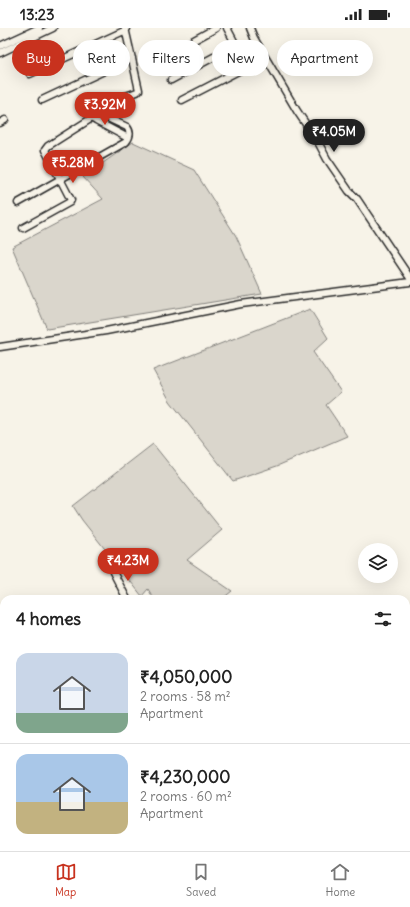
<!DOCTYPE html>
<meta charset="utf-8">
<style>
:root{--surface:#fff;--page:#f6f6f6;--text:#222;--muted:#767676;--line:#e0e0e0;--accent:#c8321e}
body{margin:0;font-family:Delius,sans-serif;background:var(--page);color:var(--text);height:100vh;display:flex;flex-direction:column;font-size:15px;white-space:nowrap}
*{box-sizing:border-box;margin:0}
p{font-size:13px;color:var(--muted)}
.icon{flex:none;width:22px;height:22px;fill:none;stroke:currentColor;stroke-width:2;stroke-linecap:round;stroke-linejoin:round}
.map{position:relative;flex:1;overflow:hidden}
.drawer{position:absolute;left:0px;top:567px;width:410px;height:256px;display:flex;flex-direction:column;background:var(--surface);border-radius:12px 12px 0 0;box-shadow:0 4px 16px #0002}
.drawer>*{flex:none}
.hud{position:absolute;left:12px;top:12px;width:386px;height:36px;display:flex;gap:8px}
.tools{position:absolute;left:358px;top:515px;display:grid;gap:8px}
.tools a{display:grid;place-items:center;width:40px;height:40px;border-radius:50%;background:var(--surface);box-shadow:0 4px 16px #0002;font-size:20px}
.price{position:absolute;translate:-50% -34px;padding:0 9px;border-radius:14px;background:var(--accent);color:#fff;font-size:13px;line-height:26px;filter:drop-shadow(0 1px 2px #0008)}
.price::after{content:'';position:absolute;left:50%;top:24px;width:12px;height:9px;margin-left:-6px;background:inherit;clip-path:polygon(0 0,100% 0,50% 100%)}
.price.active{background:#222;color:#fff}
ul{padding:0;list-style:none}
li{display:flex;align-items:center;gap:12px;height:100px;padding:0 16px}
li+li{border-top:1px solid var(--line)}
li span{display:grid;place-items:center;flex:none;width:112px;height:80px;border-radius:12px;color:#555}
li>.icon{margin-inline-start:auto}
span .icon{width:48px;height:48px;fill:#fffc;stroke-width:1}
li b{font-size:17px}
h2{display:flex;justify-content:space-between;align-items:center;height:48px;padding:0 16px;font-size:17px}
.chip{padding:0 14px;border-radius:18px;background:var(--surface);box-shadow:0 4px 16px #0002;font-size:14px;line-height:36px}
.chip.active{background:var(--accent);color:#fff}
.status{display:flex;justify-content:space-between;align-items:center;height:28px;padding:0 20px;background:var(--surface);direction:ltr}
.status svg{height:11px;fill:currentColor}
.tab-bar{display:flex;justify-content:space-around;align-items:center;height:56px;border-top:1px solid var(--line);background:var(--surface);font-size:11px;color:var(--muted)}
.tab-bar a{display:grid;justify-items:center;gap:2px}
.tab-bar .active{color:var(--accent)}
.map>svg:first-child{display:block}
.green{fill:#dad6cc;stroke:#82807c}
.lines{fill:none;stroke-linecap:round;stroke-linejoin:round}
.minor-casing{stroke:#2b2b2b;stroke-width:9}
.minor{stroke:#f7f3e8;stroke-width:6}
</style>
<div class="status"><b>13:23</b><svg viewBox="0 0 49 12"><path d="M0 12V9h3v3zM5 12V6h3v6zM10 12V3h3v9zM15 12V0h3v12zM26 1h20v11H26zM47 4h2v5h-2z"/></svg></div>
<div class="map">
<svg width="410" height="823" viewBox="0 0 410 823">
<rect width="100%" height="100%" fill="#f7f3e8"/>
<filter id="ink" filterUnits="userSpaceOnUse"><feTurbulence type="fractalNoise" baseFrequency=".025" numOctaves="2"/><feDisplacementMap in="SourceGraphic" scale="8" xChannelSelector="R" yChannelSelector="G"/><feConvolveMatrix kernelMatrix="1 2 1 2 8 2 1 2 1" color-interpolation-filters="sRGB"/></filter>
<g filter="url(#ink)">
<path class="green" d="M133 114 194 142 236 208 262 266 47 301 12 219 103 171 83 149Z
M310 281 328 310 313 324 341 364 326 377 347 408 277 438 233 453 170 373 153 342Z
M153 416 222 502 187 532 232 563 222 571H154L148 561 142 568 82 492 73 478Z"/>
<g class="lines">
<g class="minor-casing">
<path id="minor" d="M125 0 139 62 137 64 97 78C91 82 89 89 96 93L128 110
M250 0 254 10 297 83 318 114 327 131 349 163 357 171 410 250
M0 18 39 0
M174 23 216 0
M0 25 53 0
M30 46 126 2
M171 52 236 17
M42 72 132 30
M182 72 246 39V36L227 0
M0 95 5 92
M18 175 126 114C130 109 131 104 127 99L93 83
M23 200 70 174 71 172 45 122 48 118 92 90
M0 319 106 303 241 276 410 254
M113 544 127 571
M406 679 410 673
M406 719 410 714
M0 767 4 766
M0 798 4 796
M38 819 40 823
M365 819 368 823
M371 819 374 823
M8 823 17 819
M336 823 342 819
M403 823 410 820"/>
</g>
<use href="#minor" class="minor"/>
</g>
</g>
</svg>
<div class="tools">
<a><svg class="icon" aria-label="layers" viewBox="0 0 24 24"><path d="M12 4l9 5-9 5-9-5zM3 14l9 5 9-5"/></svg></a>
</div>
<b class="price" style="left:105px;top:98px">₹3.92M</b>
<b class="price active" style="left:334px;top:125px">₹4.05M</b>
<b class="price" style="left:73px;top:156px">₹5.28M</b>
<b class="price" style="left:128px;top:554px">₹4.23M</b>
<div class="hud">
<a class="chip active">Buy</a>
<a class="chip">Rent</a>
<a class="chip">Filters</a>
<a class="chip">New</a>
<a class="chip">Apartment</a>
</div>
<section class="drawer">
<h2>4 homes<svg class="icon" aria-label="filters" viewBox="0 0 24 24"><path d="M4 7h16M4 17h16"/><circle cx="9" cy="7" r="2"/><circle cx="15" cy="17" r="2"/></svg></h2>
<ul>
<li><span style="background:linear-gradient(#c9d6e8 75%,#7fa58c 0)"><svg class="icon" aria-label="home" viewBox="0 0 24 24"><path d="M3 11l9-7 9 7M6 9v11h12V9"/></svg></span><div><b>₹4,050,000</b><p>2 rooms · 58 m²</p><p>Apartment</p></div></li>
<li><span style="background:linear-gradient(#a9c7e8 60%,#c2b280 0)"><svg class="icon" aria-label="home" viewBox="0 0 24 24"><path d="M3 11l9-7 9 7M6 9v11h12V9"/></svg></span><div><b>₹4,230,000</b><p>2 rooms · 60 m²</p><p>Apartment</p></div></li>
</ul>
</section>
</div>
<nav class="tab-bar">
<a class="active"><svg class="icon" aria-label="map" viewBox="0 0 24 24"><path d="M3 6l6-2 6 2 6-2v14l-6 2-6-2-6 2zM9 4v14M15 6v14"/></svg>Map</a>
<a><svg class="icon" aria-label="saved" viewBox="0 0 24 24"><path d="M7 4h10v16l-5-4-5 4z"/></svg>Saved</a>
<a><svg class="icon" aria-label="home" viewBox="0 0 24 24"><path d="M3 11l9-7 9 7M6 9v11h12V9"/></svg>Home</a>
</nav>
